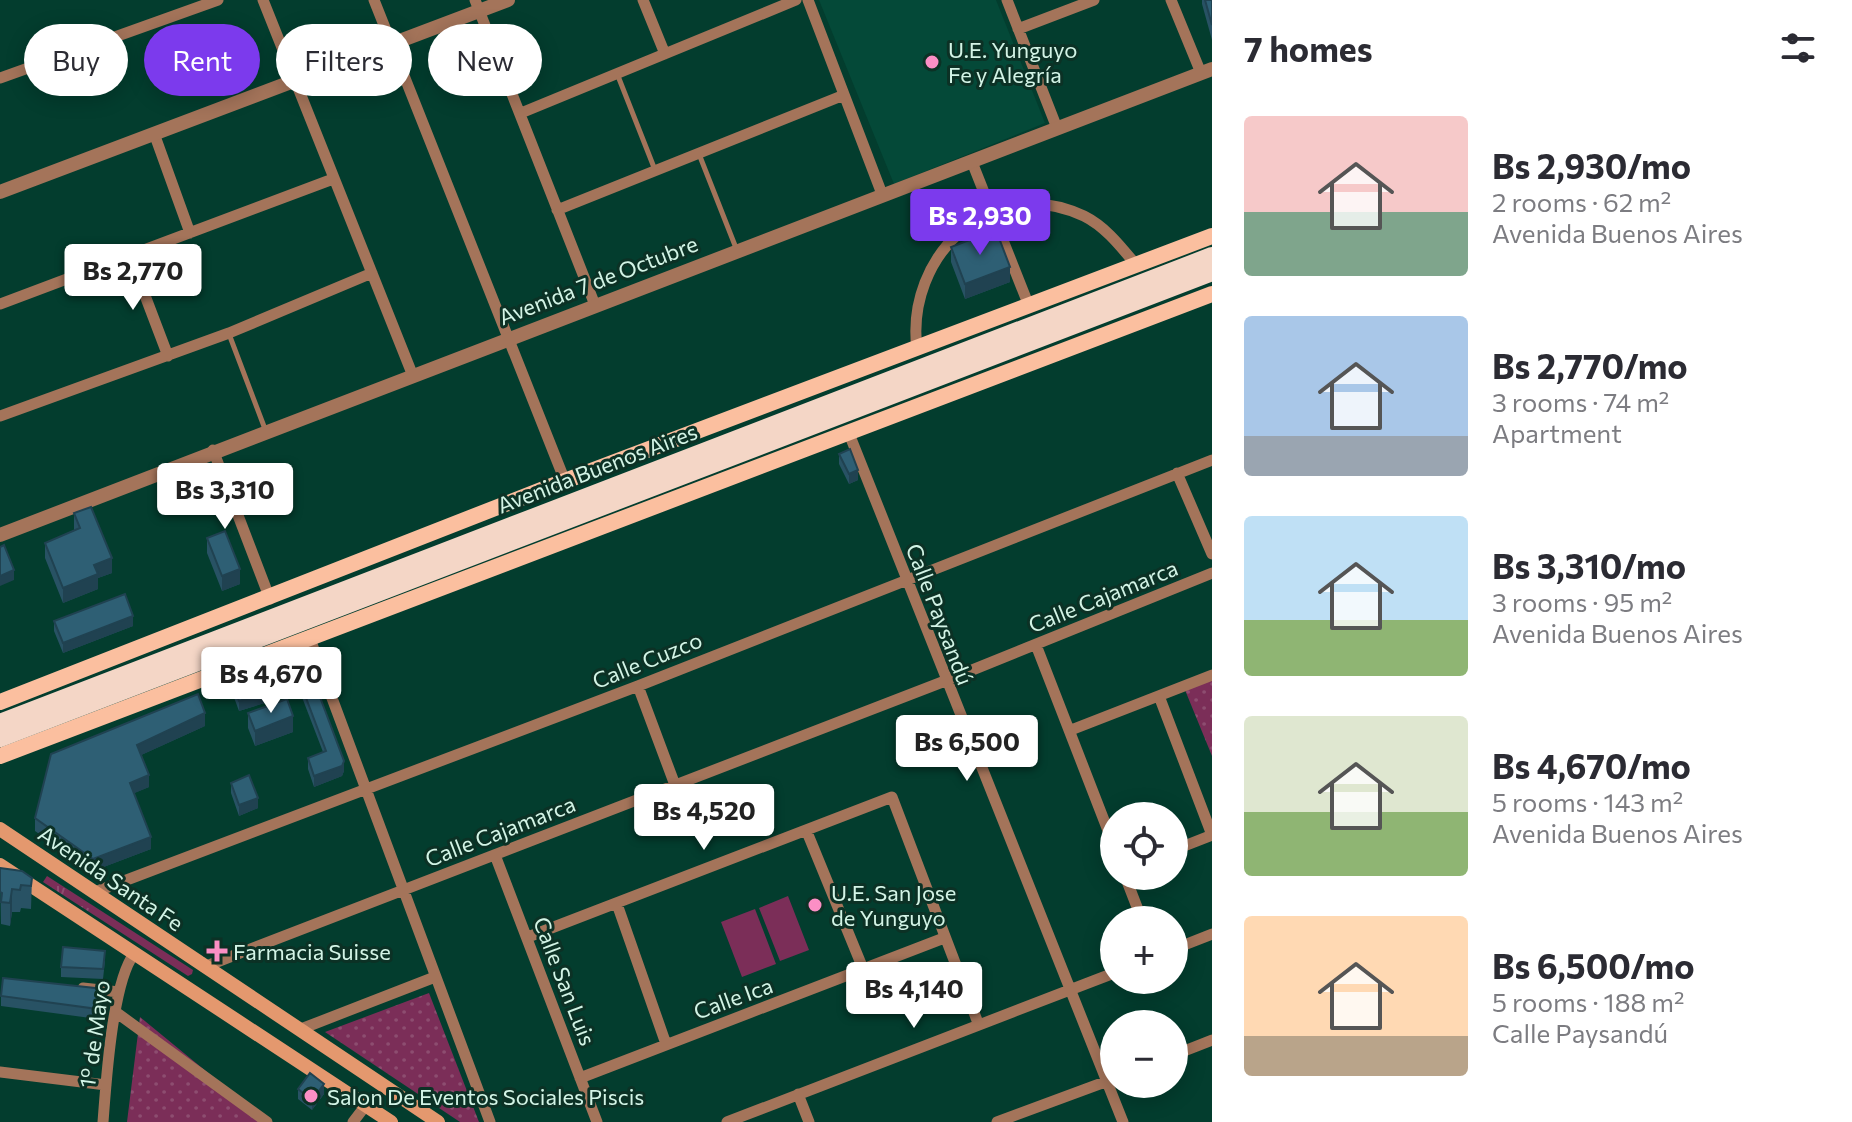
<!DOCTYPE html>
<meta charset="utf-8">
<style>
:root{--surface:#fff;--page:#f2f2f3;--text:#2b2b33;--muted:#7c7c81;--accent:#7c3aed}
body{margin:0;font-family:Commissioner,sans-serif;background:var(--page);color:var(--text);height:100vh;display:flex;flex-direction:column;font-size:30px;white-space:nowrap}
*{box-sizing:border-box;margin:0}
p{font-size:26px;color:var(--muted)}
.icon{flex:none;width:44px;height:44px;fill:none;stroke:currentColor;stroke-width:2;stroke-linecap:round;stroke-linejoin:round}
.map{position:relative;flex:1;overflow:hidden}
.panel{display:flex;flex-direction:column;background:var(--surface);width:640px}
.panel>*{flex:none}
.guide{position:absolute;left:24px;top:24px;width:760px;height:72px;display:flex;gap:16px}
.tools{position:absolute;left:1100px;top:802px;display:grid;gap:16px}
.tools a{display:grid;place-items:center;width:88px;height:88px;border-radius:50%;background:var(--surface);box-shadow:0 4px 20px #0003;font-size:40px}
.price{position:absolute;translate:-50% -68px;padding:0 18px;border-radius:8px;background:#fff;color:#222;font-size:26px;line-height:52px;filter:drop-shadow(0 2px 4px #0008)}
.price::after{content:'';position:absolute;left:50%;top:48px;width:24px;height:18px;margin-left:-12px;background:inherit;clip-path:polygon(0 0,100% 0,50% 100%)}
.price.current{background:var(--accent);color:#fff}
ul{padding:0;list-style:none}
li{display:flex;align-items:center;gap:24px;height:200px;padding:0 32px}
li span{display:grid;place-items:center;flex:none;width:224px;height:160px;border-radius:8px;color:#555}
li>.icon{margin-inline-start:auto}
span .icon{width:96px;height:96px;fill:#fffc;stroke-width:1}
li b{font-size:34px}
h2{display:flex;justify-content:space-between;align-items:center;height:96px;padding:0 32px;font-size:34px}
.pill{padding:0 28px;border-radius:36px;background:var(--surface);box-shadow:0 4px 20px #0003;font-size:28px;line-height:72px}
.pill.current{background:var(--accent);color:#fff}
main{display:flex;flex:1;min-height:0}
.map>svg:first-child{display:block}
.built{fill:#044938}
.grass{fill:url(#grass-tufts)}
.park{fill:url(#park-dots)}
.pitch{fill:#7b2e58}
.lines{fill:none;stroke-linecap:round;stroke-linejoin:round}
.service{stroke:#a4745a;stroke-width:5}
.minor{stroke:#a4745a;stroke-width:11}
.tertiary{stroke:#a4745a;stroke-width:14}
.secondary{stroke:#e4986e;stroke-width:14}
.primary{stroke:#fbbf9f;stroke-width:16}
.trunk{stroke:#f4d6c6;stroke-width:18}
.wall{fill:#285264}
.shaded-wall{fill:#204251}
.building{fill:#2e5f74;stroke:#204251;stroke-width:2}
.poi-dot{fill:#fb8fc5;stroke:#0c3125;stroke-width:3}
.labels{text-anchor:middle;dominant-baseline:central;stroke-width:6;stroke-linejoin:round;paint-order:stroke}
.poi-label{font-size:22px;fill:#d3f4e6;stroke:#0c3125;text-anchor:start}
.street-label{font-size:22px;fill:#d3f4e6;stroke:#0c3125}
</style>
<main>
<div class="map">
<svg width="1212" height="1122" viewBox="0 0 1212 1122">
<defs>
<pattern id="grass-tufts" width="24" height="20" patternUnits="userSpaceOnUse" patternTransform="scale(2)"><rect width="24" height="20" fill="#7b2e58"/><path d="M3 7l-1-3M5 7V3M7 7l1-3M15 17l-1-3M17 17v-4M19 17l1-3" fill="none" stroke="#8d4d70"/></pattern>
<pattern id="park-dots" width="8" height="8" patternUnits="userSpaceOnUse" patternTransform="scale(2)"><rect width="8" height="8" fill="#7b2e58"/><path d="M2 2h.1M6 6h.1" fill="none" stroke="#8d4d70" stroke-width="1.8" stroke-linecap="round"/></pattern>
</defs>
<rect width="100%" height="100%" fill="#033d2e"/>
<path class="built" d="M819 0H996L1045 123 894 184Z"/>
<path class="grass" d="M47 876 193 970 192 974 188 976 43 882Z"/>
<path class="park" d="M1212 679V756L1185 690Z
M429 993 479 1122H460L325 1032Z
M140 1017 268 1122H127Z"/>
<path class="pitch" d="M788 896 809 950 780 961 759 908Z
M755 909 776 964 742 977 721 922Z"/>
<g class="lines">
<path class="service" d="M618 76 655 170
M699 154 736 248
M229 334 265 429"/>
<path class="minor" d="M263 0 413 376
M374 0 565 481
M475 0 595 305
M643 0 665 54
M808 0 882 194
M1007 0 1057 128
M1171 0 1201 73
M1018 29 1094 0
M0 78 218 0
M521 113 796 0
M155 136 190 233
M972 162 1029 306
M557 210 844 95
M130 256 168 356
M0 304 333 179
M917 349C905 256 991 172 1084 216 1106 227 1121 247 1137 266
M0 416 229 333 372 273
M848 431 1123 1122
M213 450 270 599
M1177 473 1212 554
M310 639 490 1122
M1036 645 1114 846
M638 686 675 785
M1159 696 1212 835 1174 850
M1071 730 1212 675
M807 832 864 971
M495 855 597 1122
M1125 876 1142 920
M95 892 638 686 1212 460
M617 904 666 1044
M528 937 892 797 978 1023
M1174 949 1212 934
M204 967 945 681 1212 573
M83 988 119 992
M117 1013 267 1122
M301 1029 435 977
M1174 1055 1212 1040
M0 1072 106 1085
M580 1078 944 938
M798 1094 809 1122
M103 1122C106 1084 112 983 134 954
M353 1122 366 1105
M727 1122 1114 973
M997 1122 1113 1079"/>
<path class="tertiary" d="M0 192 508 0
M0 535 1212 69"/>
<path class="secondary" d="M0 829 438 1122
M0 865 391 1122"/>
<path class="primary" d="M0 702 549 487 1212 236
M0 756 1212 294"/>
<path class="trunk" d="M0 723 1212 256
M0 738 1212 272"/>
</g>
<path class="wall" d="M1202 0H1212V40L1202 4Z
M951 247 1010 282 965 299 951 262Z
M839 454 858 480 849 484 839 464Z
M74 513 112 573 98 578V589L63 603 45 558V543L74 530Z
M207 538 240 584 222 591 207 553Z
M54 621 133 626 63 653 54 631Z
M300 658 344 771 342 776 314 787 308 769V758L323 752 300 692 239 711 232 692V682Z
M248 713 293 732 255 746 248 728Z
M205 726 141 755 149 787 134 793 151 849 93 871 35 831V818L51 754Z
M231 783 258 808 239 816 231 793Z
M0 868 32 878 31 909 21 908 20 912H12L10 926 1 924Z
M105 961 103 979 61 977V967Z
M1 996 100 1003 98 1019 1 1006Z
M298 1089 324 1094 312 1110 298 1099Z"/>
<path class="shaded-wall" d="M1010 267V282L965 299V284Z
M858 470V480L849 484V474Z
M112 558V573L98 578V589L63 603V588L94 565Z
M240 569V584L222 591V576Z
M14 570V580L0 586V576Z
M133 616V626L63 653V643Z
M300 682V692L239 711V701Z
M205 713V726L137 757V745Z
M293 716V732L255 746V731Z
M344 761V771L342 776 314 787V776Z
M149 775V787L130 795V783Z
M258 798V808L239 816V805Z
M151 837V849L93 871V859Z
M12 889V912L10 926V903Z
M324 1084V1094L312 1110V1100Z"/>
<path class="building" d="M1205 0H1212V25Z
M996 230 1010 267 965 284 951 247Z
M850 449 858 470 849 474 839 454Z
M91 507 112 558 94 565 98 574 63 588 45 543 80 528 74 513Z
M225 531 240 569 222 576 207 538Z
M4 545 14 570 0 576V547Z
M125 594 133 616 63 643 54 621Z
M300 658 306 660 344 761 342 766 314 776 308 758 326 751 300 682 239 701 232 682Z
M198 694 205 713 137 745 149 775 130 783 151 837 93 859 35 818 51 754Z
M287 699 293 716 255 731 248 713Z
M249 775 258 798 239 805 231 783Z
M0 868 22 871 32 878 31 886 21 885 20 890 12 889 10 903 1 902 2 893 0 892Z
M63 947 105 951 103 969 61 967Z
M3 978 95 988 100 993 98 1009 1 996Z
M310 1073 324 1084 312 1100 298 1089Z"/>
<g class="poi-dot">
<circle cx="932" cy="62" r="8"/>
<circle cx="815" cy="905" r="8"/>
<path d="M213 939h8v8h8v8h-8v8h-8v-8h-8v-8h8z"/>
<circle cx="311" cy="1096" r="8"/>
</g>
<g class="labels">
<g class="poi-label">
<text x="948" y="49">U.E. Yunguyo<tspan x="948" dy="25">Fe y Alegría</tspan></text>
<text x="831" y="892">U.E. San Jose<tspan x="831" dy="25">de Yunguyo</tspan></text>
<text x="233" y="951">Farmacia Suisse</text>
<text x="327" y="1096">Salon De Eventos Sociales Piscis</text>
</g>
<g class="street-label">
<text transform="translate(598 280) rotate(-21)">Avenida 7 de Octubre</text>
<text transform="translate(597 468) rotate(-21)">Avenida Buenos Aires</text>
<text transform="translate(1103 596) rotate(-22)">Calle Cajamarca</text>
<text transform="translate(940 614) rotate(69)">Calle Paysandú</text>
<text transform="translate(647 660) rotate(-22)">Calle Cuzco</text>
<text transform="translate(500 831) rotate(-21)">Calle Cajamarca</text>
<text transform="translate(111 878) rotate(34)">Avenida Santa Fe</text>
<text transform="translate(565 981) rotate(69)">Calle San Luis</text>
<text transform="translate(733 998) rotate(-20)">Calle Ica</text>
<text transform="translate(94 1034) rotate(-82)">1º de Mayo</text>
</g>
</g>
</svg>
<div class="tools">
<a><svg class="icon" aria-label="locate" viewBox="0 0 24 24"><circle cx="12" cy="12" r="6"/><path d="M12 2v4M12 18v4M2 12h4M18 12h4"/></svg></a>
<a>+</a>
<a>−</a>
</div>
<b class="price current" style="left:980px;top:257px">Bs 2,930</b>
<b class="price" style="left:133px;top:312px">Bs 2,770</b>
<b class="price" style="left:225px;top:531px">Bs 3,310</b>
<b class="price" style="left:271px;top:715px">Bs 4,670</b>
<b class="price" style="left:967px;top:783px">Bs 6,500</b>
<b class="price" style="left:704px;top:852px">Bs 4,520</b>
<b class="price" style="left:914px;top:1030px">Bs 4,140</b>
<div class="guide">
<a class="pill">Buy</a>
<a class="pill current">Rent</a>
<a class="pill">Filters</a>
<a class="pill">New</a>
</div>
</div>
<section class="panel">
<h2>7 homes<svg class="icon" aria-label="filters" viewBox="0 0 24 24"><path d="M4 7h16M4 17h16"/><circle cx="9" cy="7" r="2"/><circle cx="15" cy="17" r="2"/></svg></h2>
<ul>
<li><span style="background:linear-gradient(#f6c9c9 60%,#7fa58c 0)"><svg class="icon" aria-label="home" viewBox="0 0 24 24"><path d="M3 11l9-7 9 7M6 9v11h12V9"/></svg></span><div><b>Bs 2,930/mo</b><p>2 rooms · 62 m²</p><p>Avenida Buenos Aires</p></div></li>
<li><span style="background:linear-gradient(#a9c7e8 75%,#9aa5b1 0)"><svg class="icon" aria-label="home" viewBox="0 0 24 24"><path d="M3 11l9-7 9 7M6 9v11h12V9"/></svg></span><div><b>Bs 2,770/mo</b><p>3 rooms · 74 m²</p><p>Apartment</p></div></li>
<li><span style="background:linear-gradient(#bfe0f5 65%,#8fb573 0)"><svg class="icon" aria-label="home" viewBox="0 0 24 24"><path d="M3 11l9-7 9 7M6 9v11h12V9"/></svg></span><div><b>Bs 3,310/mo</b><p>3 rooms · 95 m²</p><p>Avenida Buenos Aires</p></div></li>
<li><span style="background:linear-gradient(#dfe7d0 60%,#8fb573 0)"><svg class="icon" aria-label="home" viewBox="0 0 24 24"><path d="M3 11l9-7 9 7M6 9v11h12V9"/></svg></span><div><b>Bs 4,670/mo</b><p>5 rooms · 143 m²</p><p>Avenida Buenos Aires</p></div></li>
<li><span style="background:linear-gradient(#ffd9b3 75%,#b9a48a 0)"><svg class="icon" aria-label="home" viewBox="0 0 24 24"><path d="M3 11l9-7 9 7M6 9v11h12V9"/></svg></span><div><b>Bs 6,500/mo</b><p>5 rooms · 188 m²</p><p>Calle Paysandú</p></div></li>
</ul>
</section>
</main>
